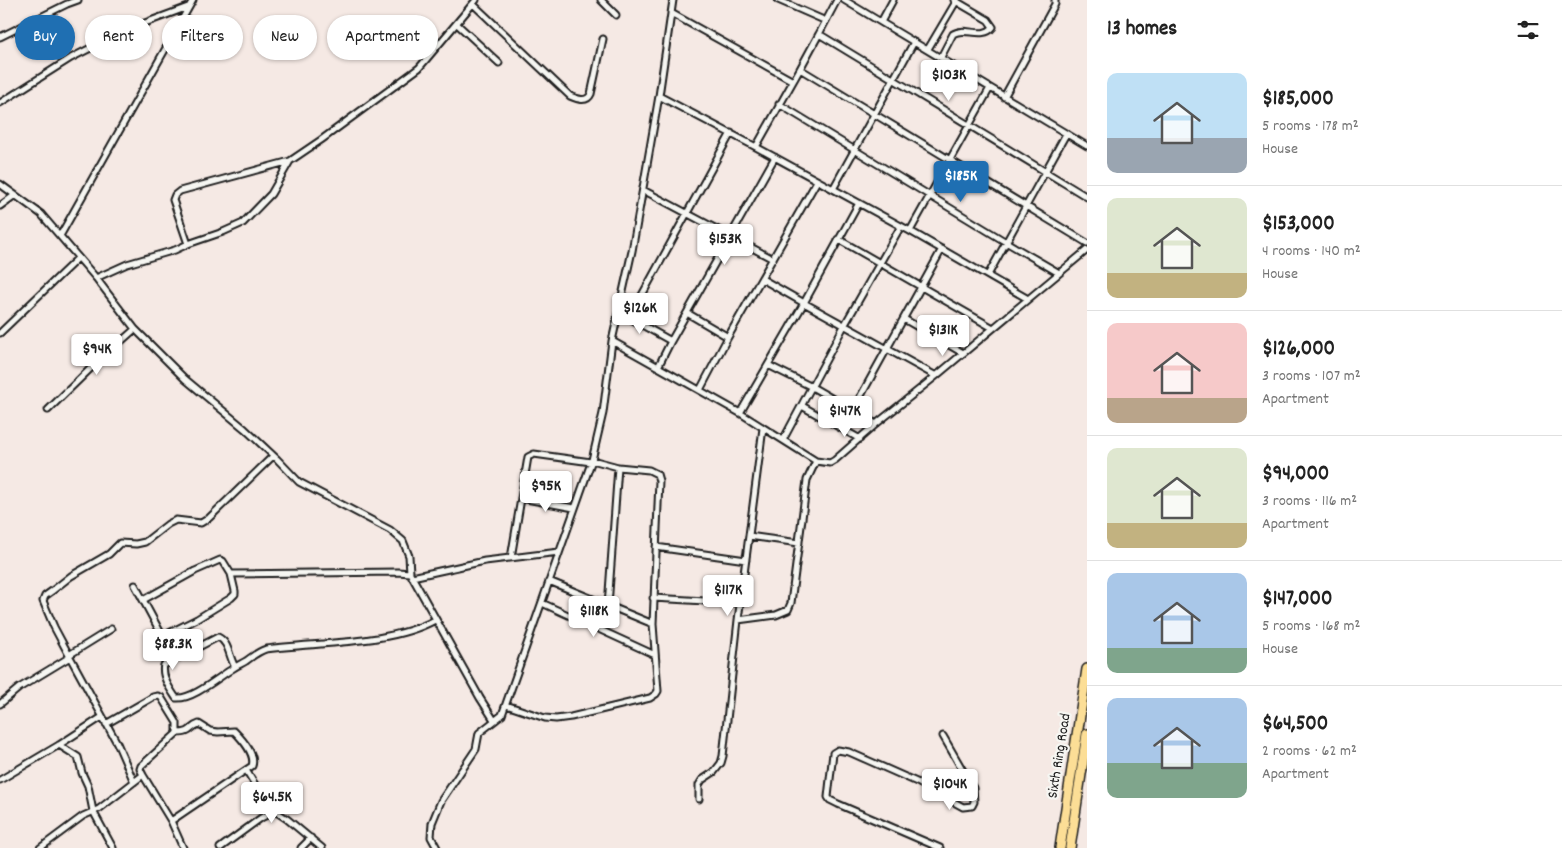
<!DOCTYPE html>
<meta charset="utf-8">
<style>
:root{--surface:#fff;--page:#f2f2f2;--text:#222;--muted:#767676;--line:#e0e0e0;--accent:#1f6fb2}
body{margin:0;font-family:Dekko,sans-serif;background:var(--page);color:var(--text);height:100vh;display:flex;flex-direction:column;font-size:19px;white-space:nowrap}
*{box-sizing:border-box;margin:0}
p{font-size:16px;color:var(--muted)}
.icon{flex:none;width:28px;height:28px;fill:none;stroke:currentColor;stroke-width:2;stroke-linecap:round;stroke-linejoin:round}
.map{position:relative;flex:1;overflow:hidden}
.drawer{display:flex;flex-direction:column;background:var(--surface);width:475px}
.drawer>*{flex:none}
.hud{position:absolute;left:15px;top:15px;width:475px;height:45px;display:flex;gap:10px}
.price{position:absolute;translate:-50% -42px;padding:0 11px;border-radius:5px;background:#fff;color:#222;font-size:16px;line-height:32px;filter:drop-shadow(0 1px 2px #0008)}
.price::after{content:'';position:absolute;left:50%;top:30px;width:15px;height:11px;margin-left:-8px;background:inherit;clip-path:polygon(0 0,100% 0,50% 100%)}
.price.active{background:var(--accent);color:#fff}
ul{padding:0;list-style:none}
li{display:flex;align-items:center;gap:15px;height:125px;padding:0 20px}
li+li{border-top:1px solid var(--line)}
li span{display:grid;place-items:center;flex:none;width:140px;height:100px;border-radius:10px;color:#555}
li>.icon{margin-inline-start:auto}
span .icon{width:60px;height:60px;fill:#fffc;stroke-width:1}
li b{font-size:21px}
h2{display:flex;justify-content:space-between;align-items:center;height:60px;padding:0 20px;font-size:21px}
.pill{padding:0 18px;border-radius:22px;background:var(--surface);box-shadow:0 1px 4px #0004;font-size:18px;line-height:45px}
.pill.active{background:var(--accent);color:#fff}
main{display:flex;flex:1;min-height:0}
.map>svg:first-child{display:block}
.lines{fill:none;stroke-linecap:round;stroke-linejoin:round}
.minor-casing{stroke:#1c1c1c;stroke-width:9}
.trunk-casing{stroke:#1c1c1c;stroke-width:12}
.minor{stroke:#f6f6f2;stroke-width:5}
.trunk{stroke:#fcde96;stroke-width:9}
.labels{text-anchor:middle;dominant-baseline:central;stroke-width:4.5;stroke-linejoin:round;paint-order:stroke}
.street-label{font-size:15px;fill:#1c1c1c;stroke:#f6f6f2}
</style>
<main>
<div class="map">
<svg width="1087" height="848" viewBox="0 0 1087 848">
<rect width="100%" height="100%" fill="#f5e9e4"/>
<filter id="ink" filterUnits="userSpaceOnUse"><feTurbulence type="fractalNoise" baseFrequency=".02" numOctaves="2"/><feDisplacementMap in="SourceGraphic" scale="10" xChannelSelector="R" yChannelSelector="G"/><feConvolveMatrix kernelMatrix="1 2 1 2 8 2 1 2 1" color-interpolation-filters="sRGB"/></filter>
<g filter="url(#ink)">
<g class="lines">
<g class="minor-casing">
<path id="minor" d="M601 0 616 15
M778 0 826 21
M837 0 819 34 1087 197
M844 0 1087 146
M473 4 570 96C577 99 587 103 591 94L603 39
M671 13 793 81
M881 22 893 0
M457 24 499 63
M819 34 800 69 1087 243
M0 37 67 4 78 0
M928 49 957 0
M941 57 953 34C965 26 983 40 993 27L988 20 954 0
M800 69 756 147 910 231 990 88
M659 96 673 0
M1004 97 1055 4V0
M0 103 71 58 126 30 188 7
M779 104 1006 242 1059 273
M756 147 659 96 632 251 612 341 740 413 816 461 830 463 835 460 876 424 936 376 1087 250
M0 184 41 214 96 278 135 329 185 379 245 429 277 459 299 482 390 530 403 541 409 556 410 573
M833 189 914 42
M643 190 773 259
M0 206 15 195
M910 231 1028 299
M60 236 193 0
M838 239 993 328
M188 244 173 200 175 195 180 191 290 161 321 140 419 68 476 0
M988 275 1066 134
M96 278 127 264 175 250 188 244 223 232 243 223 271 194 290 161
M762 279 804 303 859 203
M619 312 671 341
M687 313 728 337
M630 317 731 133
M904 319 963 353
M0 333 78 258
M768 365 812 387 876 424
M658 367 671 341 775 157
M700 390 728 337 817 181
M802 406 860 439
M48 410 90 369 135 329
M853 410 942 249
M740 413 804 303 936 376
M783 440 844 326 901 226
M521 498 574 508
M749 536 799 543
M656 547 746 560
M511 558 528 457 534 454 591 462
M412 577 485 561 559 552
M549 581 653 624
M135 585 171 652
M653 598 740 603
M143 600 195 571 220 560 223 561 231 574 398 572 410 573 480 698 494 720
M542 603 655 655
M608 606 618 467
M738 620 776 615 788 610 791 603 807 480 816 461
M163 636 197 619 231 598 235 594V591L231 574
M69 655 111 629
M235 667C229 657 229 642 218 637L164 665C161 676 170 689 176 698 192 700 219 677 232 669 236 666 241 664 246 661 253 656 257 652 266 649 317 642 390 645 435 620
M0 704 19 688 70 657
M506 705 545 718 556 719 571 717 650 698 656 694 658 691 653 624 659 481 657 474 649 470 618 467 592 460
M106 724 153 697 158 696 161 697 177 723V733L141 766 140 769 143 775
M177 733C193 733 189 727 199 724L210 731 218 732 234 731C242 739 256 755 252 766L246 770
M59 745 78 757 82 773 88 786 93 811 113 848
M0 780 59 745 102 717
M134 782 117 743 70 657 54 627 43 601 45 596 52 591 71 576 109 554 120 543 136 544 145 542 168 524 176 520 201 523 209 518 273 456
M699 799V785L702 780 714 772 721 763 723 756 738 620 763 428
M171 821 246 770 262 796 275 811
M40 848 83 816 99 809 143 775 171 821 183 848
M220 848 261 818 275 811 287 819 322 848
M301 848 311 838
M437 848 431 837 432 823 441 801 476 749 479 733 502 715 592 460 603 413 612 341
M940 848 838 804 830 800 828 797 833 753 838 750 849 752 919 783 963 807 972 806 974 802 973 788 943 736"/>
</g>
<g class="trunk-casing">
<path id="trunk" d="M1060 848 1087 669
M1070 848 1087 734"/>
</g>
<use href="#minor" class="minor"/>
<use href="#trunk" class="trunk"/>
</g>
</g>
<g class="labels">
<g class="street-label">
<text transform="translate(1060 756) rotate(-81)">Sixth Ring Road</text>
</g>
</g>
</svg>
<b class="price" style="left:949px;top:102px">$103K</b>
<b class="price active" style="left:961px;top:203px">$185K</b>
<b class="price" style="left:725px;top:266px">$153K</b>
<b class="price" style="left:640px;top:335px">$126K</b>
<b class="price" style="left:943px;top:357px">$131K</b>
<b class="price" style="left:97px;top:376px">$94K</b>
<b class="price" style="left:845px;top:438px">$147K</b>
<b class="price" style="left:546px;top:513px">$95K</b>
<b class="price" style="left:728px;top:617px">$117K</b>
<b class="price" style="left:594px;top:638px">$118K</b>
<b class="price" style="left:173px;top:671px">$88.3K</b>
<b class="price" style="left:950px;top:811px">$104K</b>
<b class="price" style="left:272px;top:824px">$64.5K</b>
<div class="hud">
<a class="pill active">Buy</a>
<a class="pill">Rent</a>
<a class="pill">Filters</a>
<a class="pill">New</a>
<a class="pill">Apartment</a>
</div>
</div>
<section class="drawer">
<h2>13 homes<svg class="icon" aria-label="filters" viewBox="0 0 24 24"><path d="M4 7h16M4 17h16"/><circle cx="9" cy="7" r="2"/><circle cx="15" cy="17" r="2"/></svg></h2>
<ul>
<li><span style="background:linear-gradient(#bfe0f5 65%,#9aa5b1 0)"><svg class="icon" aria-label="home" viewBox="0 0 24 24"><path d="M3 11l9-7 9 7M6 9v11h12V9"/></svg></span><div><b>$185,000</b><p>5 rooms · 178 m²</p><p>House</p></div></li>
<li><span style="background:linear-gradient(#dfe7d0 75%,#c2b280 0)"><svg class="icon" aria-label="home" viewBox="0 0 24 24"><path d="M3 11l9-7 9 7M6 9v11h12V9"/></svg></span><div><b>$153,000</b><p>4 rooms · 140 m²</p><p>House</p></div></li>
<li><span style="background:linear-gradient(#f6c9c9 75%,#b9a48a 0)"><svg class="icon" aria-label="home" viewBox="0 0 24 24"><path d="M3 11l9-7 9 7M6 9v11h12V9"/></svg></span><div><b>$126,000</b><p>3 rooms · 107 m²</p><p>Apartment</p></div></li>
<li><span style="background:linear-gradient(#dfe7d0 75%,#c2b280 0)"><svg class="icon" aria-label="home" viewBox="0 0 24 24"><path d="M3 11l9-7 9 7M6 9v11h12V9"/></svg></span><div><b>$94,000</b><p>3 rooms · 116 m²</p><p>Apartment</p></div></li>
<li><span style="background:linear-gradient(#a9c7e8 75%,#7fa58c 0)"><svg class="icon" aria-label="home" viewBox="0 0 24 24"><path d="M3 11l9-7 9 7M6 9v11h12V9"/></svg></span><div><b>$147,000</b><p>5 rooms · 168 m²</p><p>House</p></div></li>
<li><span style="background:linear-gradient(#a9c7e8 65%,#7fa58c 0)"><svg class="icon" aria-label="home" viewBox="0 0 24 24"><path d="M3 11l9-7 9 7M6 9v11h12V9"/></svg></span><div><b>$64,500</b><p>2 rooms · 62 m²</p><p>Apartment</p></div></li>
</ul>
</section>
</main>
